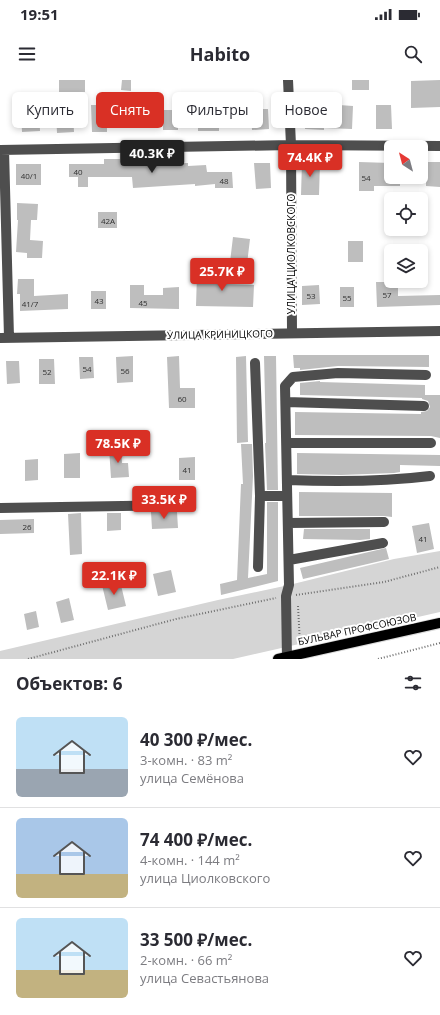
<!DOCTYPE html>
<html lang="ru">
<meta charset="utf-8">
<style>
:root{--surface:#fff;--page:#f2f2f3;--text:#2b2b33;--muted:#7c7c81;--line:#e1e1e2;--accent:#d93025}
body{margin:0;font-family:"Open Sans",sans-serif;background:var(--page);color:var(--text);height:100vh;display:flex;flex-direction:column;font-size:15px;white-space:nowrap}
*{box-sizing:border-box;margin:0}
p{font-size:13px;color:var(--muted)}
.icon{flex:none;width:22px;height:22px;fill:none;stroke:currentColor;stroke-width:2;stroke-linecap:round;stroke-linejoin:round}
.map{position:relative;height:579px;overflow:hidden}
.side{display:flex;flex-direction:column;background:var(--surface);flex:1}
.side>*{flex:none}
.guide{position:absolute;left:12px;top:12px;width:416px;height:36px;display:flex;gap:8px}
.needle{width:26px;rotate:324deg}
.controls{position:absolute;left:384px;top:60px;display:grid;gap:8px}
.controls a{display:grid;place-items:center;width:44px;height:44px;border-radius:6px;background:var(--surface);box-shadow:0 2px 6px #0003;font-size:20px}
.price{position:absolute;translate:-50% -34px;padding:0 9px;border-radius:4px;background:var(--accent);color:#fff;font-size:13px;line-height:26px;filter:drop-shadow(0 1px 2px #0008)}
.price::after{content:'';position:absolute;left:50%;top:24px;width:12px;height:9px;margin-left:-6px;background:inherit;clip-path:polygon(0 0,100% 0,50% 100%)}
.price.selected{background:#222;color:#fff}
ul{padding:0;list-style:none}
li{display:flex;align-items:center;gap:12px;height:100px;padding:0 16px}
li+li{border-top:1px solid var(--line)}
li span{display:grid;place-items:center;flex:none;width:112px;height:80px;border-radius:6px;color:#555}
li>.icon{margin-inline-start:auto}
span .icon{width:48px;height:48px;fill:#fffc;stroke-width:1}
li b{font-size:17px}
h2{display:flex;justify-content:space-between;align-items:center;height:48px;padding:0 16px;font-size:17px}
.pill{padding:0 14px;border-radius:6px;background:var(--surface);box-shadow:0 2px 6px #0003;font-size:14px;line-height:36px}
.pill.selected{background:var(--accent);color:#fff}
.status{display:flex;justify-content:space-between;align-items:center;height:28px;padding:0 20px;background:var(--surface);direction:ltr}
.status svg{height:11px;fill:currentColor}
header{display:flex;justify-content:space-between;align-items:center;height:52px;padding:0 16px;background:var(--surface);font-size:18px;font-weight:700}
.map>svg:first-child{display:block}
.green{fill:#d5d5d5}
.building{fill:#bebebe}
.lines{fill:none;stroke-linecap:round;stroke-linejoin:round}
.major-casing{stroke:#dbdbdb;stroke-width:12}
.path{stroke:#707070;stroke-width:2;stroke-dasharray:1 2;stroke-linecap:butt}
.minor{stroke:#4e4e4e;stroke-width:10}
.major{stroke:#000;stroke-width:10}
.labels{text-anchor:middle;dominant-baseline:central;stroke-width:4;stroke-linejoin:round;paint-order:stroke}
.number-label{font-size:8px;fill:#303030}
.street-label{font-size:10px;fill:#000;stroke:#fff}
</style>
<div class="status"><b>19:51</b><svg viewBox="0 0 49 12"><path d="M0 12V9h3v3zM5 12V6h3v6zM10 12V3h3v9zM15 12V0h3v12zM26 1h20v11H26zM47 4h2v5h-2z"/></svg></div>
<header><svg class="icon" aria-label="menu" viewBox="0 0 24 24"><path d="M4 6h16M4 12h16M4 18h16"/></svg>Habito<svg class="icon" aria-label="search" viewBox="0 0 24 24"><circle cx="10" cy="10" r="6"/><path d="M15 15l6 6"/></svg></header>
<div class="map">
<svg width="440" height="579" viewBox="0 0 440 579">
<rect width="100%" height="100%" fill="#fff"/>
<path class="green" d="M440 471V532L233 579H0V571L218 520 289 505 394 479Z"/>
<path class="building" d="M59 0H85V12H59Z
M122 0H131V11L121 10Z
M352 0H369V10H352Z
M440 0V27L411 28V1Z
M133 17H151L152 30H178V50H163V46L142 47 141 29H133Z
M305 18H320V30H339V25L353 26 352 49 324 48V50L305 49Z
M91 25H107V52H92Z
M376 25H391L392 49H376Z
M39 28 40 51 22 52 21 30Z
M209 28V37H219V51H198V29Z
M251 29H268L269 49 252 50Z
M73 32 74 52 57 53 56 33Z
M104 79H120V84L188 83V86L206 85 207 92H232L233 108H215V104L195 106V104L133 108 132 97H88V107H78V97H69V84H104Z
M302 82H320L319 115H301Z
M359 82 391 83V97H400V106H374V111H359Z
M426 82H440V107L426 106Z
M254 83H270L271 108 256 109Z
M16 84H41V105H16Z
M17 123 38 124 37 140H31L30 160 43 161 42 178H27V173L16 172 18 140H17Z
M98 132H117V148H98Z
M233 157 250 159 247 184 230 182Z
M348 161H363V182H348Z
M197 194 226 195V204L254 205 253 227 196 226Z
M18 199H34V216L68 214V229L20 231V214H17Z
M376 202H398V216L440 215V225L377 227Z
M130 205H144V215H163V208L179 207V229L130 228Z
M319 205 320 224 302 225V206Z
M340 207H354V227H340Z
M91 211H106V229H91Z
M293 275H429V287L338 286 300 290V288H294Z
M133 276V302L117 303 116 277Z
M179 276 180 308H195V328H169L167 277Z
M246 276 248 362 237 363 236 277Z
M264 276H276L278 410H267L265 363H266Z
M79 277H93L94 298 80 299Z
M39 279H54L55 304H39Z
M6 281H19L20 303 7 304Z
M320 301V302L425 305V315H440V358L431 356 295 355V332L421 334V332L427 331 430 327 428 321 422 319V318L300 315V303Z
M241 364H252L253 396 248 498 267 494V422H278V501L221 515 220 504 237 500 241 404H243Z
M121 367 122 383H128L129 397 111 398 109 368Z
M80 373V398H64V374Z
M297 373 440 375V386L400 385V392L394 393 341 395 297 394Z
M195 377V400H179V378Z
M38 379V400L25 401V380Z
M299 412 392 413V437L384 436H299Z
M151 432H177L178 448 152 449Z
M81 433 82 474 70 475 68 434Z
M107 433H121V450L107 451Z
M34 439V453L0 454V440Z
M429 443 434 469 417 473 412 446Z
M304 449H370V459L360 460 303 459Z
M386 468 389 479 303 499 300 488Z
M171 490 176 512 158 516 153 494Z
M120 501 126 526 108 530 102 505Z
M69 518 74 540 61 543 56 522Z
M36 531 39 547 27 550 24 534Z"/>
<g class="lines">
<g class="major-casing">
<path id="major" d="M278 579 440 543"/>
</g>
<path class="path" d="M296 515 384 502 440 487
M298 526 300 564
M28 579 176 539 276 518
M378 579 440 563"/>
<path class="minor" d="M288 0 291 65 292 253
M0 70 291 65 440 66
M4 70 9 257
M0 258 440 251
M255 283 260 416 258 487
M286 322 424 326
M287 363H431
M287 400C335 402 382 402 430 396
M260 416H287
M0 428 183 425
M288 443 384 442
M289 480 383 463
M287 579 286 516 289 505 285 306 293 297 338 293 426 295"/>
<use href="#major" class="major"/>
</g>
<g class="labels">
<g class="number-label">
<text x="78" y="91">40</text>
<text x="29" y="95">40/1</text>
<text x="366" y="97">54</text>
<text x="224" y="100">48</text>
<text x="108" y="140">42А</text>
<text x="387" y="214">57</text>
<text x="311" y="215">53</text>
<text x="347" y="217">55</text>
<text x="99" y="220">43</text>
<text x="143" y="222">45</text>
<text x="30" y="223">41/7</text>
<text x="87" y="288">54</text>
<text x="125" y="290">56</text>
<text x="47" y="291">52</text>
<text x="182" y="318">60</text>
<text x="187" y="389">41</text>
<text x="27" y="446">26</text>
<text x="423" y="458">41</text>
</g>
<g class="street-label">
<text transform="translate(291 174) rotate(-90)">УЛИЦА ЦИОЛКОВСКОГО</text>
<text transform="translate(220 254) rotate(-1)">УЛИЦА КРИНИЦКОГО</text>
<text transform="translate(357 549) rotate(-12)">БУЛЬВАР ПРОФСОЮЗОВ</text>
</g>
</g>
</svg>
<div class="controls">
<a><svg class="needle" viewBox="-14 -14 28 28"><path d="M0-13l5 13h-10z" fill="#e53935"/><path d="M0 13l5-13h-10z" fill="#7c7c81"/></svg></a>
<a><svg class="icon" aria-label="locate" viewBox="0 0 24 24"><circle cx="12" cy="12" r="6"/><path d="M12 2v4M12 18v4M2 12h4M18 12h4"/></svg></a>
<a><svg class="icon" aria-label="layers" viewBox="0 0 24 24"><path d="M12 4l9 5-9 5-9-5zM3 14l9 5 9-5"/></svg></a>
</div>
<b class="price selected" style="left:152px;top:94px">40.3K ₽</b>
<b class="price" style="left:310px;top:98px">74.4K ₽</b>
<b class="price" style="left:222px;top:212px">25.7K ₽</b>
<b class="price" style="left:118px;top:384px">78.5K ₽</b>
<b class="price" style="left:164px;top:440px">33.5K ₽</b>
<b class="price" style="left:114px;top:516px">22.1K ₽</b>
<div class="guide">
<a class="pill">Купить</a>
<a class="pill selected">Снять</a>
<a class="pill">Фильтры</a>
<a class="pill">Новое</a>
</div>
</div>
<section class="side">
<h2>Объектов: 6<svg class="icon" aria-label="filters" viewBox="0 0 24 24"><path d="M4 7h16M4 17h16"/><circle cx="9" cy="7" r="2"/><circle cx="15" cy="17" r="2"/></svg></h2>
<ul>
<li><span style="background:linear-gradient(#bfe0f5 65%,#9aa5b1 0)"><svg class="icon" aria-label="home" viewBox="0 0 24 24"><path d="M3 11l9-7 9 7M6 9v11h12V9"/></svg></span><div><b>40 300 ₽/мес.</b><p>3-комн. · 83 m²</p><p>улица Семёнова</p></div><svg class="icon" aria-label="heart" viewBox="0 0 24 24"><path d="M12 20l-8-8c-3-5 5-10 8-4 3-6 11-1 8 4z"/></svg></li>
<li><span style="background:linear-gradient(#a9c7e8 70%,#c2b280 0)"><svg class="icon" aria-label="home" viewBox="0 0 24 24"><path d="M3 11l9-7 9 7M6 9v11h12V9"/></svg></span><div><b>74 400 ₽/мес.</b><p>4-комн. · 144 m²</p><p>улица Циолковского</p></div><svg class="icon" aria-label="heart" viewBox="0 0 24 24"><path d="M12 20l-8-8c-3-5 5-10 8-4 3-6 11-1 8 4z"/></svg></li>
<li><span style="background:linear-gradient(#bfe0f5 65%,#c2b280 0)"><svg class="icon" aria-label="home" viewBox="0 0 24 24"><path d="M3 11l9-7 9 7M6 9v11h12V9"/></svg></span><div><b>33 500 ₽/мес.</b><p>2-комн. · 66 m²</p><p>улица Севастьянова</p></div><svg class="icon" aria-label="heart" viewBox="0 0 24 24"><path d="M12 20l-8-8c-3-5 5-10 8-4 3-6 11-1 8 4z"/></svg></li>
</ul>
</section>
